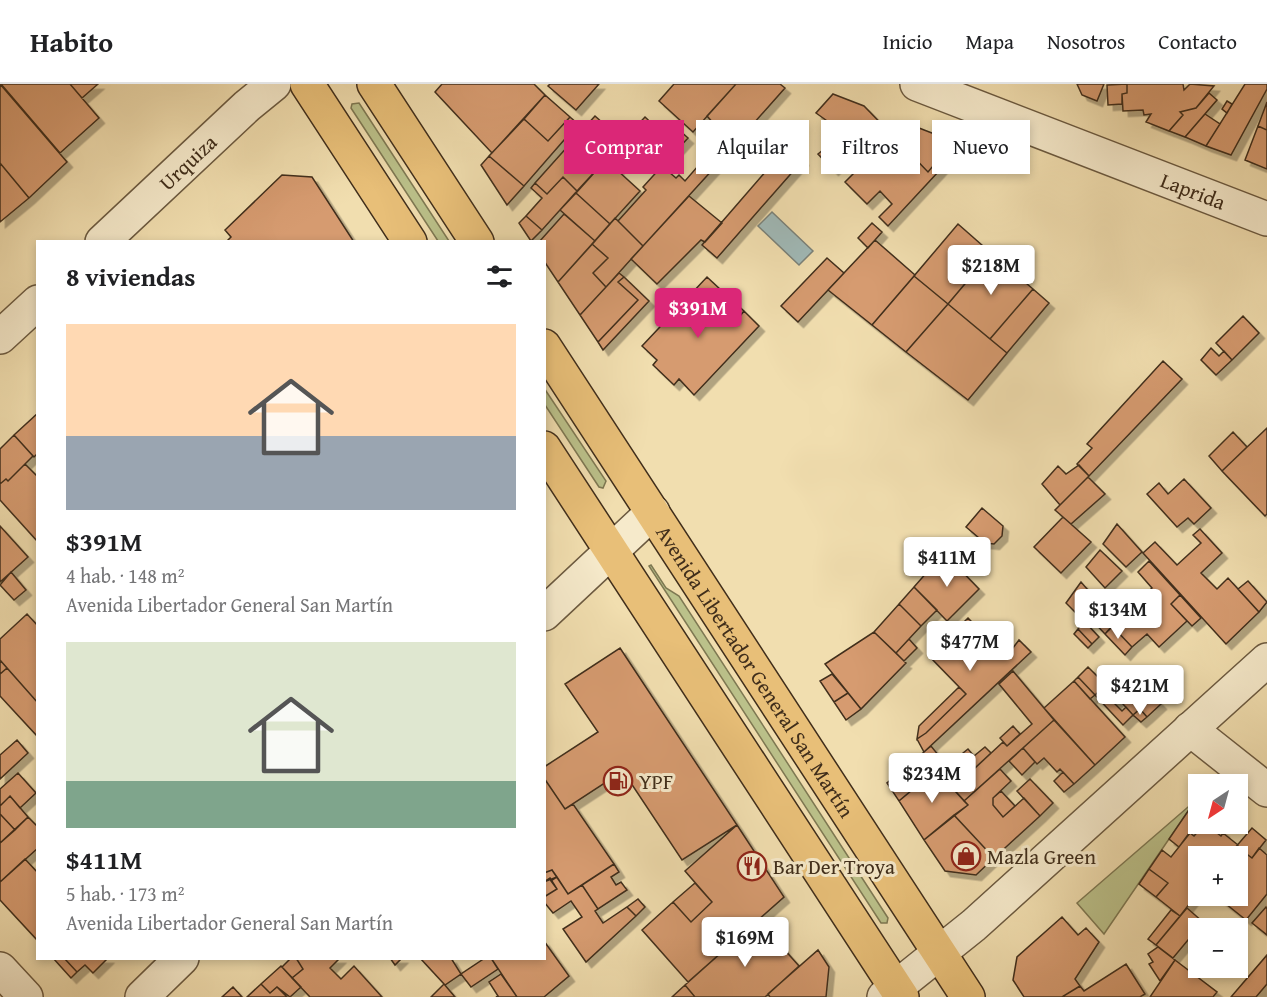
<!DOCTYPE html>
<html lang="es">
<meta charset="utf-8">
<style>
:root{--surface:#fff;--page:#f6f6f6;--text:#202124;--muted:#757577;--line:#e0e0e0;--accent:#db2777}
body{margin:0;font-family:"Gentium Book Plus",serif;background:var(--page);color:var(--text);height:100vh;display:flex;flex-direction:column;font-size:22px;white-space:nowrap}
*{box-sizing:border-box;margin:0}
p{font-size:20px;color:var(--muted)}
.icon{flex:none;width:33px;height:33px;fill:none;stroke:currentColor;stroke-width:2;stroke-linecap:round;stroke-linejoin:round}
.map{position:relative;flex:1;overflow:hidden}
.drawer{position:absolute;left:36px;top:156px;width:510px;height:720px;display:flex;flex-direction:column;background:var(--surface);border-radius:0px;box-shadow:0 3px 9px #0003}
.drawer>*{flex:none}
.top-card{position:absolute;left:564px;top:36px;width:570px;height:54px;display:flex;gap:12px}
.needle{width:39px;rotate:216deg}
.buttons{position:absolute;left:1188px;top:690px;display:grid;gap:12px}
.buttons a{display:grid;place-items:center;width:60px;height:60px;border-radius:0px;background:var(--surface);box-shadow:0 3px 9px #0003;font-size:30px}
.price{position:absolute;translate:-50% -51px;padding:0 14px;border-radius:6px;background:#fff;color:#222;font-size:20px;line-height:39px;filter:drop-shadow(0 2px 3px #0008)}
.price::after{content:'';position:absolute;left:50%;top:36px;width:18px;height:14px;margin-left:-9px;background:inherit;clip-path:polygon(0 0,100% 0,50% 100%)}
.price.selected{background:var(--accent);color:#fff}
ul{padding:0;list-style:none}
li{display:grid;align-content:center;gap:12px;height:318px;padding:0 30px}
li span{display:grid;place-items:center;height:186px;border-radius:0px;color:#555}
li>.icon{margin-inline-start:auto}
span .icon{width:108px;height:108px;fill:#fffc;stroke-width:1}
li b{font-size:26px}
h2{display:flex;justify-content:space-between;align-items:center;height:72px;padding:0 30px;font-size:26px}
.tag{padding:0 21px;border-radius:0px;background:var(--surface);box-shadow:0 3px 9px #0003;font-size:21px;line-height:54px}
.tag.selected{background:var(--accent);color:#fff}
header{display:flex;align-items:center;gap:36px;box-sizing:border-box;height:84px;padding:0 30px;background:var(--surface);border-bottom:2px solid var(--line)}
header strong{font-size:28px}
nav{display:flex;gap:33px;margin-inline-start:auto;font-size:21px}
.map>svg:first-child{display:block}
.green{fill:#bbc18a;stroke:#7e7852;stroke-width:1.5}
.water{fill:#a0b9b7;stroke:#7a8179;stroke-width:1.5}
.building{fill:#d69b70;stroke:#402e1b;stroke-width:1.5;filter:url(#shadow)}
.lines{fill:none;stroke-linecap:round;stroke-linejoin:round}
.minor-casing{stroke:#6c5a40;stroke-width:36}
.primary-casing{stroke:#402e1b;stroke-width:36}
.minor{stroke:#f6eacb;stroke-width:33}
.primary{stroke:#e8bf78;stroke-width:33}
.labels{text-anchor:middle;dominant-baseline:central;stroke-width:6;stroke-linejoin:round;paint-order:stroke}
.street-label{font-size:21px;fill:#402e1b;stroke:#f6eacb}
.poi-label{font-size:21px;fill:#402e1b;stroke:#f6eacb;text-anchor:start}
</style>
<header>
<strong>Habito</strong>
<nav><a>Inicio</a><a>Mapa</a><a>Nosotros</a><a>Contacto</a></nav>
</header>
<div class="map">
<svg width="1267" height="913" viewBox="0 0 1267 913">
<defs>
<filter id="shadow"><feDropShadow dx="5.5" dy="5.5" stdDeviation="0" flood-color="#0004"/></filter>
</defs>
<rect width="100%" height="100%" fill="#f1deaf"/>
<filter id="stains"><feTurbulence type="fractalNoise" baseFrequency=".00333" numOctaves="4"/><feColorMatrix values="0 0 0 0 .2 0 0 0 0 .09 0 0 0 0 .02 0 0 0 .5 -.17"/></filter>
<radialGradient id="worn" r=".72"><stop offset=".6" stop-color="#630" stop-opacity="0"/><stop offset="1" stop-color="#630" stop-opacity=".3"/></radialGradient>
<path class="green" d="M359 19 449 157H438L351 24 352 20Z
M544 304 606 397 603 404 599 403 545 321Z
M651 481 666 504 679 512 888 834 887 839H881L649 482Z
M1195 717 1104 850 1077 819Z"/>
<path class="water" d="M772 128 813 167 799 181 758 142Z"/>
<path class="building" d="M0 0 67 78 29 114 0 79Z
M1 0H70L99 34 60 69Z
M70 0H98L82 14Z
M442 0H534L545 11 492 69 435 8Z
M550 0H599L576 26 548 2Z
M674 0H736L693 48 659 17Z
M736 0H780L785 4 746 48 741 43 729 57 707 32Z
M1077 0H1104L1097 17 1082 11Z
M1127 0V9L1122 10V20L1108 21 1107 1Z
M1127 0H1183L1184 6 1190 0 1214 2 1196 24 1180 28 1183 31 1169 47 1146 38 1151 30 1144 31 1143 26 1123 27 1122 10 1127 9Z
M1245 0H1267V5L1231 71 1206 62Z
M1209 9 1217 16 1185 53 1169 47 1183 31 1180 28 1196 24Z
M833 10 864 22 928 88 933 82 939 87 888 142 879 133 892 120 880 107 867 120 845 98 859 84 847 72 833 86 818 70 844 49 816 29Z
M545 11 570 33 548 57 524 35Z
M1227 17 1232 20 1227 29 1222 25Z
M1267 18V46L1258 42Z
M1205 30 1220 40 1206 62 1185 53Z
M595 32 623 57 577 107 563 93 547 110 535 99 577 52 594 67 602 57 585 43Z
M570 33 578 40 524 102 489 72 524 35 548 57Z
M645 33 660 47 645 64 629 50Z
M669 37 688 54 664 80 645 64Z
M1258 42 1267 46V85L1245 76Z
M919 44 963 61 939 87 933 82 928 88 902 61Z
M720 49 734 62 715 83 702 71Z
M793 56 798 63 793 68 803 76 717 174 702 161Z
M613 68 624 78 617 86 640 107 610 140 576 109Z
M489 72 524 102 507 121 481 81Z
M705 74 715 83 643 162 618 137 646 106 643 103 662 82 676 94 679 91 685 97Z
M0 79 29 114 0 138Z
M282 91 312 93 354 158H226L231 153 225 146Z
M563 93 577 107 542 146 526 132 542 114 531 104 535 99 547 110Z
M576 109 610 140 595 157 560 126Z
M689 112 722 139 705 158 701 156 657 200 631 175Z
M564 130 595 157 558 198 544 177V158H539Z
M526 132 542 146 531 157 519 139Z
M615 134 643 162 606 203 593 189 608 174 592 160Z
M872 139 882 148 868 164 858 154Z
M958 140 991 169 948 220 914 192Z
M875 156 915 191 872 241 828 206Z
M592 160 608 174 593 189 606 203 580 231 558 198Z
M991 169 1033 205 990 255 948 220Z
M827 174 844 189 798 238 781 222Z
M619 189 624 193 618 198 638 216 598 258 580 231Z
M914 192 948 220 906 268 872 241Z
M624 193 649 217 603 266 598 258 638 216 618 198Z
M707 193 722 207 714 216 736 237 744 227 759 242 694 311 679 295 674 301 653 281 657 276 642 262Z
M1033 205 1049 219 1007 269 990 255Z
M722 207 744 227 736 237 714 216Z
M948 220 1007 269 968 316 906 268Z
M1243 232 1259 249 1232 276 1216 259Z
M1211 264 1219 272 1224 267 1232 276 1216 291 1201 276Z
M1163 277 1182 295 1089 392 1077 380 1092 364 1087 360Z
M38 329V369L34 373 14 351Z
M1267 344V430L1265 432 1222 387Z
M1233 348 1247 363 1222 387 1209 372Z
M14 351 33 372 8 397 6 395 0 400V365Z
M25 380 38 393V458L0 416V400L6 395 8 397Z
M1079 381 1089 392 1060 421 1042 400 1058 382 1066 390Z
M1088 393 1105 410 1071 440 1055 426Z
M1184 395 1211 424 1194 440 1188 434 1177 443 1147 410 1159 399 1168 410Z
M982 424 1003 442 1002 452 994 460 985 459 966 443Z
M1063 433 1091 458 1061 489 1034 463Z
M1117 440 1142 468 1126 483 1103 460Z
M0 442 28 473 0 498Z
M1200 445 1222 469 1201 489 1217 505 1228 494 1259 528 1226 560 1143 469 1155 458 1177 481 1201 459 1193 451Z
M1100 466 1122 487 1105 504 1086 483Z
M947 472 979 505 947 537 914 503 928 487 931 490Z
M1149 477 1180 511 1171 520 1187 537 1159 563 1147 550 1132 563 1112 542 1152 504 1138 488Z
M11 488 26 506 14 516 0 501Z
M1248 497 1267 518 1259 528 1238 505Z
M1081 498 1101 521 1084 537 1066 519Z
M914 503 937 526 921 542 899 520Z
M1180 511 1201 534 1192 542 1171 520Z
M899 520 921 542 896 569 874 548Z
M1101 521 1117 538 1105 550 1089 533Z
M27 530 38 542V619L0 576V555Z
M968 534 1006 573 1019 556 1031 568 924 668 917 655 926 649 966 610 929 572Z
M1084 537 1099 553 1092 560 1078 545Z
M1112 542 1132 563 1125 571 1105 550Z
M1078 545 1092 560 1088 564 1074 550Z
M874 548 906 579 861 625 825 580Z
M909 555 917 564 904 577 896 569Z
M620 564 737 741 682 776 623 687 565 725 544 694V683L598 648 565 600Z
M0 576 7 584 0 590Z
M1088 583 1106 601 1095 611 1078 593Z
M1126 583 1161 620 1147 633 1140 625 1133 631 1112 608 1118 602 1112 596Z
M7 584 38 619V653L0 612V590Z
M1013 587 1054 636 964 717 936 686 924 696 911 679 931 662 960 698 1003 658 1007 662 1032 640 999 600Z
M832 590 848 609 834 618 820 597Z
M1078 593 1095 611 1090 615 1074 597Z
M1112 596 1118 602 1112 608 1106 601Z
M1074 597 1125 653 1095 681 1044 624Z
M1106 601 1119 615 1115 620 1122 627 1126 623 1133 631 1123 641 1095 611Z
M959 603 966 610 926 649 917 655 919 642Z
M848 609 861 625 846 636 834 618Z
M1140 625 1147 633 1141 638 1133 631Z
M1054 636 1095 681 1074 700 1060 685 1057 688 1044 674 1037 680 1023 664Z
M1013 642 1020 650 1007 662 1000 654Z
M17 656 28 669 0 695V671Z
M985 663 991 669 960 698 947 682 968 665 974 672Z
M1023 664 1035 678 1022 691 1009 677Z
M911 679 924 696 899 717 887 699Z
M1000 685 1011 697 993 714V721L1003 733 1024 714 1040 732 994 774 954 731 968 721 964 717Z
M936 686 968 721 924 756 899 717Z
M1063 688 1074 700 1064 708 1054 697Z
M18 689 36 709 20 724 10 712 0 722V705Z
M544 694 565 725 573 720 614 780 568 810 552 786 544 789Z
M1030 695 1053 719 1040 732 1017 707Z
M1001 707 1015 722 1003 733 993 721V714Z
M10 712 28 733 15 746 0 730V722Z
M1195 717 1198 720V737L1179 763 1169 755Z
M1 731 15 746 0 759V732Z
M954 731 994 774 976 791 945 787 924 756Z
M28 733 38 743V764L0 798V759Z
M1205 740 1221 752 1223 749 1238 761 1228 772H1198V809L1180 832 1156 813 1168 799 1149 785 1162 766 1171 773 1190 749 1194 752Z
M737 741 784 813 688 898 642 846 673 818 691 838 712 818 685 787Z
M1215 741 1224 748 1221 752 1212 745Z
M1252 744 1266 756 1252 774 1248 771 1238 784V772H1228Z
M1259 764 1267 771V810L1246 836 1216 812H1238V784L1248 771 1252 774Z
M25 775 38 789V857L0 816V798Z
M614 780 619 788 611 793 616 801 621 798 627 806 598 825 582 801Z
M1149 785 1168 799 1156 813 1139 800Z
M552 786 557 793 544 798V789Z
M557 793 568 810 582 801 598 825 595 827 603 839 627 823 636 832 586 878 563 845 582 833 571 817 553 829 544 818V813L557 805 551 797Z
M550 794 557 805 544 813V798Z
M695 799 712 818 691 838 673 818Z
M638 815 645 823 636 832 627 823Z
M1266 823 1267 825V851L1252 839Z
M1187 824 1203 838 1173 874 1156 861Z
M1171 826 1180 832 1156 861 1148 855Z
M1062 833 1078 851 1086 844 1099 858 1075 895 1080 902 1062 913H1024L1013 896 1017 873Z
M758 836 799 882 765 913H695L685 901Z
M544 857 569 892 544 913H517L491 874H544Z
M1158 863 1175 876 1160 897 1149 880 1153 878 1148 870Z
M818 866 829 883 826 913H770L768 910Z
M1267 871V900L1256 913H1231Z
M53 874H64L77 888 71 894Z
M64 874H108L93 889 85 881 77 888Z
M291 874H296L303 885 292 894 282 883Z
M340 874 330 884 341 895 354 882 382 913H310L292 894 303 885 296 874Z
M390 874H402L395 881Z
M420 874H451L461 890 445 901Z
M485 874H491L498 885 471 903 461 890Z
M1175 876 1217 908 1213 913H1150Z
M1126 880 1145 910 1140 913H1062L1080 902 1084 907Z
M281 882 301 903 290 913 277 903 270 909 261 900Z
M501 890 517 913H496L498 912 489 898Z
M261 900 270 909 277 903 287 913H247Z
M444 900 455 913H431Z
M685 901 695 913H672Z
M233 903 242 913H222Z"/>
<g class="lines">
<g class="minor-casing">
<g id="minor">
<path id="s1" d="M917 0 1267 135"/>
<path id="s2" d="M102 158 247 22 274 0"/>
<path d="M0 253 38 218"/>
<path d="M544 530 653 428"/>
<path d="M1190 645 1267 706"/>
<path d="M0 885 26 913"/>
<path d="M142 913 182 874"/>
<path d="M884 913 974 841 1267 576"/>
</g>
</g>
<g class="primary-casing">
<g id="primary">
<path d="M307 0 410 158"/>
<path d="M374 0 477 158"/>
<path id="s3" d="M544 262 968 913"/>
<path d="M544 364 902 913"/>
</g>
</g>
<use href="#minor" class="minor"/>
<use href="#primary" class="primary"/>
</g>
<defs>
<g id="fuel-ring" transform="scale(1.5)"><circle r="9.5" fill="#f6eacb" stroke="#8f2418" stroke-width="1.5"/><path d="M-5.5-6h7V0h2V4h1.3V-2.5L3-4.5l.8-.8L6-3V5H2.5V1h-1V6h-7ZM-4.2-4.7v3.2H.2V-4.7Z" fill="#8f2418"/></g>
<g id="shop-ring" transform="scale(1.5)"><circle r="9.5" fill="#f6eacb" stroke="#8f2418" stroke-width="1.5"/><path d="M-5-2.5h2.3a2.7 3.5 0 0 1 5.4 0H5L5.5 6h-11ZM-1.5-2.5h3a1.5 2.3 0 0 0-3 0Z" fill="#8f2418"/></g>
<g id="restaurant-ring" transform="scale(1.5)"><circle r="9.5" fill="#f6eacb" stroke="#8f2418" stroke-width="1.5"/><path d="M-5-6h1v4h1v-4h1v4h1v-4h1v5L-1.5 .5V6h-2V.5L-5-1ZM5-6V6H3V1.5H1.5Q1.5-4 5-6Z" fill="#8f2418"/></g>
</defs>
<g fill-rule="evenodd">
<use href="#fuel-ring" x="618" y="697"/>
<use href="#shop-ring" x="966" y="772"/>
<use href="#restaurant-ring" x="752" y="782"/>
</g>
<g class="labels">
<g class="street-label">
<text stroke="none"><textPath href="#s2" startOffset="117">Urquiza</textPath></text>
<text stroke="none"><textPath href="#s1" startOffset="296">Laprida</textPath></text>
<text stroke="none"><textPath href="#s3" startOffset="388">Avenida Libertador General San Martín</textPath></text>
</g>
<g class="poi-label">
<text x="639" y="697">YPF</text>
<text x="987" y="772">Mazla Green</text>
<text x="773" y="782">Bar Der Troya</text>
</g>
</g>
<rect width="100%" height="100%" filter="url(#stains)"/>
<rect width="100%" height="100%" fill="url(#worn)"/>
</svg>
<div class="buttons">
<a><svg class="needle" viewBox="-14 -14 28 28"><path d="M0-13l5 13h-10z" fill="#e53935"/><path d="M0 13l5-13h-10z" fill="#757577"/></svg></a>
<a>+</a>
<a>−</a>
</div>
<b class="price" style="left:991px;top:212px">$218M</b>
<b class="price selected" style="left:698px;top:255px">$391M</b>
<b class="price" style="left:947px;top:504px">$411M</b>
<b class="price" style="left:1118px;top:556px">$134M</b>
<b class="price" style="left:970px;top:588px">$477M</b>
<b class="price" style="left:1140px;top:632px">$421M</b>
<b class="price" style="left:932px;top:720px">$234M</b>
<b class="price" style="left:745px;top:884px">$169M</b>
<div class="top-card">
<a class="tag selected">Comprar</a>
<a class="tag">Alquilar</a>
<a class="tag">Filtros</a>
<a class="tag">Nuevo</a>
</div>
<section class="drawer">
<h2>8 viviendas<svg class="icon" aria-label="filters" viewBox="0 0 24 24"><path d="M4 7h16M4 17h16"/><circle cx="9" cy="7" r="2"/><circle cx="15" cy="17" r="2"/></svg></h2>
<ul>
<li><span style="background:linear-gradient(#ffd9b3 60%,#9aa5b1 0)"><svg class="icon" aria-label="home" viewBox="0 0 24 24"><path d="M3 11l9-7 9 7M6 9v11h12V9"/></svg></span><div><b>$391M</b><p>4 hab. · 148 m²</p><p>Avenida Libertador General San Martín</p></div></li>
<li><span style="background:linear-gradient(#dfe7d0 75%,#7fa58c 0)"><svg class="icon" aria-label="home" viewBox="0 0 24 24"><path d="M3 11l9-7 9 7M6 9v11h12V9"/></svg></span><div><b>$411M</b><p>5 hab. · 173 m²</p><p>Avenida Libertador General San Martín</p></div></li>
</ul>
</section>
</div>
